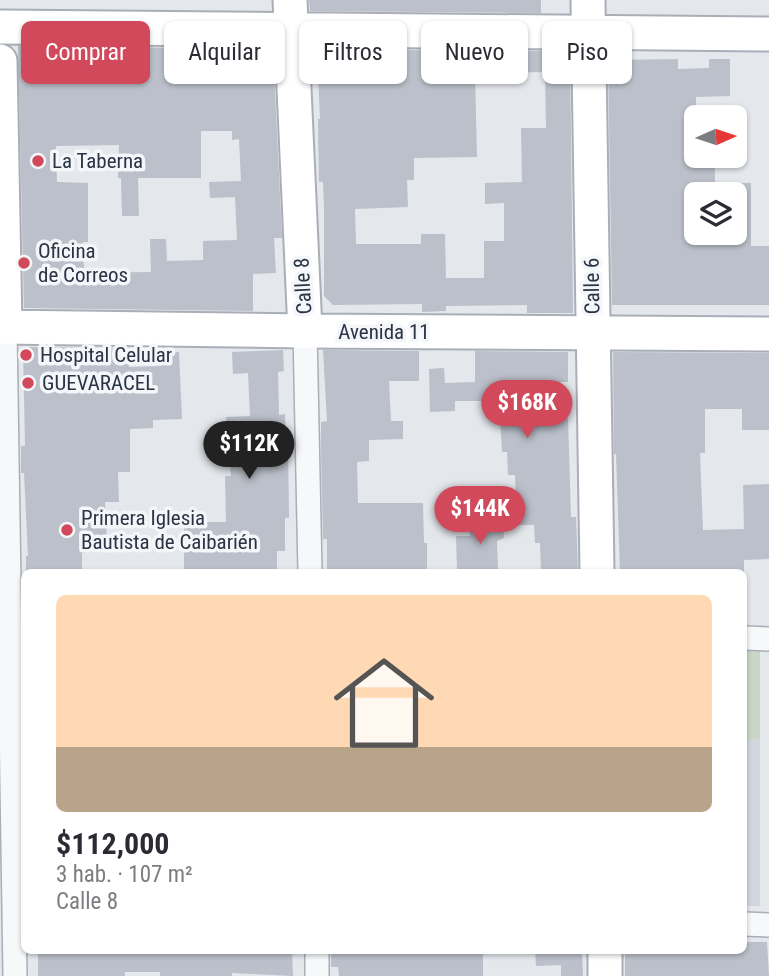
<!DOCTYPE html>
<html lang="es">
<meta charset="utf-8">
<style>
:root{--surface:#fff;--page:#f2f2f3;--text:#2b2b33;--muted:#7c7c81;--accent:#d1495b}
body{margin:0;font-family:"Roboto Condensed",sans-serif;background:var(--page);color:var(--text);height:100vh;display:flex;flex-direction:column;font-size:26px;white-space:nowrap}
*{box-sizing:border-box;margin:0}
p{font-size:23px;color:var(--muted)}
.icon{flex:none;width:38px;height:38px;fill:none;stroke:currentColor;stroke-width:2;stroke-linecap:round;stroke-linejoin:round}
.map{position:relative;flex:1;overflow:hidden}
.sheet{position:absolute;left:21px;top:569px;width:726px;height:385px;display:flex;flex-direction:column;background:var(--surface);border-radius:10px;box-shadow:0 2px 5px #0004}
.sheet>*{flex:none}
.banner{position:absolute;left:21px;top:21px;width:728px;height:63px;display:flex;gap:14px}
.needle{width:46px;rotate:87deg}
.tools{position:absolute;left:684px;top:105px;display:grid;gap:14px}
.tools a{display:grid;place-items:center;width:63px;height:63px;border-radius:10px;background:var(--surface);box-shadow:0 2px 5px #0004;font-size:35px}
.price{position:absolute;translate:-50% -60px;padding:0 16px;border-radius:24px;background:var(--accent);color:#fff;font-size:23px;line-height:46px;filter:drop-shadow(0 2px 4px #0008)}
.price::after{content:'';position:absolute;left:50%;top:42px;width:21px;height:16px;margin-left:-10px;background:inherit;clip-path:polygon(0 0,100% 0,50% 100%)}
.price.current{background:#222;color:#fff}
ul{padding:0;list-style:none}
li{display:grid;align-content:center;gap:14px;height:371px;padding:0 35px}
li span{display:grid;place-items:center;height:217px;border-radius:10px;color:#555}
li>.icon{margin-inline-start:auto}
span .icon{width:126px;height:126px;fill:#fffc;stroke-width:1}
li b{font-size:30px}
.chip{padding:0 24px;border-radius:10px;background:var(--surface);box-shadow:0 2px 5px #0004;font-size:24px;line-height:63px}
.chip.current{background:var(--accent);color:#fff}
.map>svg:first-child{display:block}
.built{fill:#d2d6de}
.green{fill:#c9d6c5}
.building{fill:#bbc0ca;fill-rule:evenodd}
.lines{fill:none;stroke-linecap:round;stroke-linejoin:round}
.street-casing{stroke:#a9aeb7;stroke-width:26}
.secondary-casing{stroke:#a9aeb7;stroke-width:37}
.street{stroke:#f7f8fa;stroke-width:23}
.secondary{stroke:#fff;stroke-width:33}
.poi-dot{fill:#d1495b;stroke:#f4f6f9;stroke-width:2.5}
.labels{text-anchor:middle;dominant-baseline:central;stroke-width:7;stroke-linejoin:round;paint-order:stroke}
.poi-label{font-size:21px;fill:#2b3445;stroke:#f4f6f9;text-anchor:start}
.street-label{font-size:21px;fill:#2b3445;stroke:#f4f6f9}
</style>
<div class="map">
<svg width="769" height="976" viewBox="0 0 769 976">
<rect width="100%" height="100%" fill="#e4e7ec"/>
<path class="built" d="M744 651H760V906H744Z"/>
<path class="green" d="M744 651H760V739H744Z"/>
<path class="building" d="M309 0H541V13L310 11Z
M18 46 273 49 282 238H274L276 273 253 274V311L24 308ZM201 131H232V140L239 139 241 181 209 182 210 198 235 197 237 240 203 241V260L167 261 166 239H150L151 272 84 273 83 242H88V183L57 182 56 146 119 145 118 178H121L122 216H139L138 178H201Z
M388 50 570 51 573 313H527V305L446 306V311L422 312V304L333 305 324 296V209L323 182H319L318 119H320L317 53ZM545 72 546 128H521L522 182 485 183V204L504 203V241H484V278H446L445 234H421V244H356L355 209 408 207 407 180H414V158L477 157 475 73Z
M678 59V69L709 68V59H730V96L696 97V156H715V194H696V233H735V183H751V246H769V305H612L608 60Z
M23 347 129 348V367L161 366 160 353 179 352 182 419 153 420V428L130 429V472H118L119 502H105L107 541 86 542 87 552 82 553V572H26V556H28L24 473H21V446H25Z
M283 350 284 371 278 372 279 415 285 414 286 444H288L289 518H285V551H277V572H184V522H226L225 476H231L226 417 250 416 248 373 233 374 232 352Z
M323 350 419 351V381H389L391 421H403V439L369 440V461L357 462 358 503H423L424 543H427V572H327V539H323L321 447V422L327 421Z
M475 351 568 352V382H561L562 418H568L571 517H576L578 572H541L540 543H535L534 525H517L515 475H508L507 452H502L500 419 495 420 494 401H455V411L430 412 429 369 444 368 445 383 475 382Z
M613 352 769 353V430H742V409H705V453H700L703 530 744 529 743 485 769 484V559L744 560V572H620L616 454H614Z
M469 520H503L504 538 497 541 498 569H483V572H457L456 536H470Z
M744 942H767L769 976H625V950H744Z
M38 950H292L293 976 232 973V976H160V972H125V976H38Z
M331 950H483V976H339L338 967H331Z
M535 950H582L583 976H561V965L536 966Z"/>
<g class="lines">
<g class="street-casing">
<path id="street" d="M5 327 15 976
M305 331 310 572
M744 638 769 639
M744 924 769 925
M317 950V976"/>
</g>
<g class="secondary-casing">
<path id="secondary" d="M290 0 305 331
M588 0 597 572
M0 27 769 34
M0 61 5 327
M0 327 305 331 769 334
M605 950V976"/>
</g>
<use href="#street" class="street"/>
<use href="#secondary" class="secondary"/>
</g>
<g class="poi-dot">
<circle cx="38" cy="161" r="7"/>
<circle cx="24" cy="263" r="7"/>
<circle cx="26" cy="355" r="7"/>
<circle cx="28" cy="383" r="7"/>
<circle cx="67" cy="530" r="7"/>
</g>
<g class="labels">
<g class="poi-label">
<text x="52" y="161">La Taberna</text>
<text x="38" y="251">Oficina<tspan x="38" dy="24">de Correos</tspan></text>
<text x="40" y="355">Hospital Celular</text>
<text x="42" y="383">GUEVARACEL</text>
<text x="81" y="518">Primera Iglesia<tspan x="81" dy="24">Bautista de Caibarién</tspan></text>
</g>
<g class="street-label">
<text transform="translate(303 286) rotate(-93)">Calle 8</text>
<text transform="translate(592 286) rotate(-91)">Calle 6</text>
<text x="384" y="332">Avenida 11</text>
</g>
</g>
</svg>
<div class="tools">
<a><svg class="needle" viewBox="-14 -14 28 28"><path d="M0-13l5 13h-10z" fill="#e53935"/><path d="M0 13l5-13h-10z" fill="#7c7c81"/></svg></a>
<a><svg class="icon" aria-label="layers" viewBox="0 0 24 24"><path d="M12 4l9 5-9 5-9-5zM3 14l9 5 9-5"/></svg></a>
</div>
<b class="price" style="left:527px;top:440px">$168K</b>
<b class="price current" style="left:249px;top:481px">$112K</b>
<b class="price" style="left:480px;top:546px">$144K</b>
<div class="banner">
<a class="chip current">Comprar</a>
<a class="chip">Alquilar</a>
<a class="chip">Filtros</a>
<a class="chip">Nuevo</a>
<a class="chip">Piso</a>
</div>
<section class="sheet">
<ul>
<li><span style="background:linear-gradient(#ffd9b3 70%,#b9a48a 0)"><svg class="icon" aria-label="home" viewBox="0 0 24 24"><path d="M3 11l9-7 9 7M6 9v11h12V9"/></svg></span><div><b>$112,000</b><p>3 hab. · 107 m²</p><p>Calle 8</p></div></li>
</ul>
</section>
</div>
